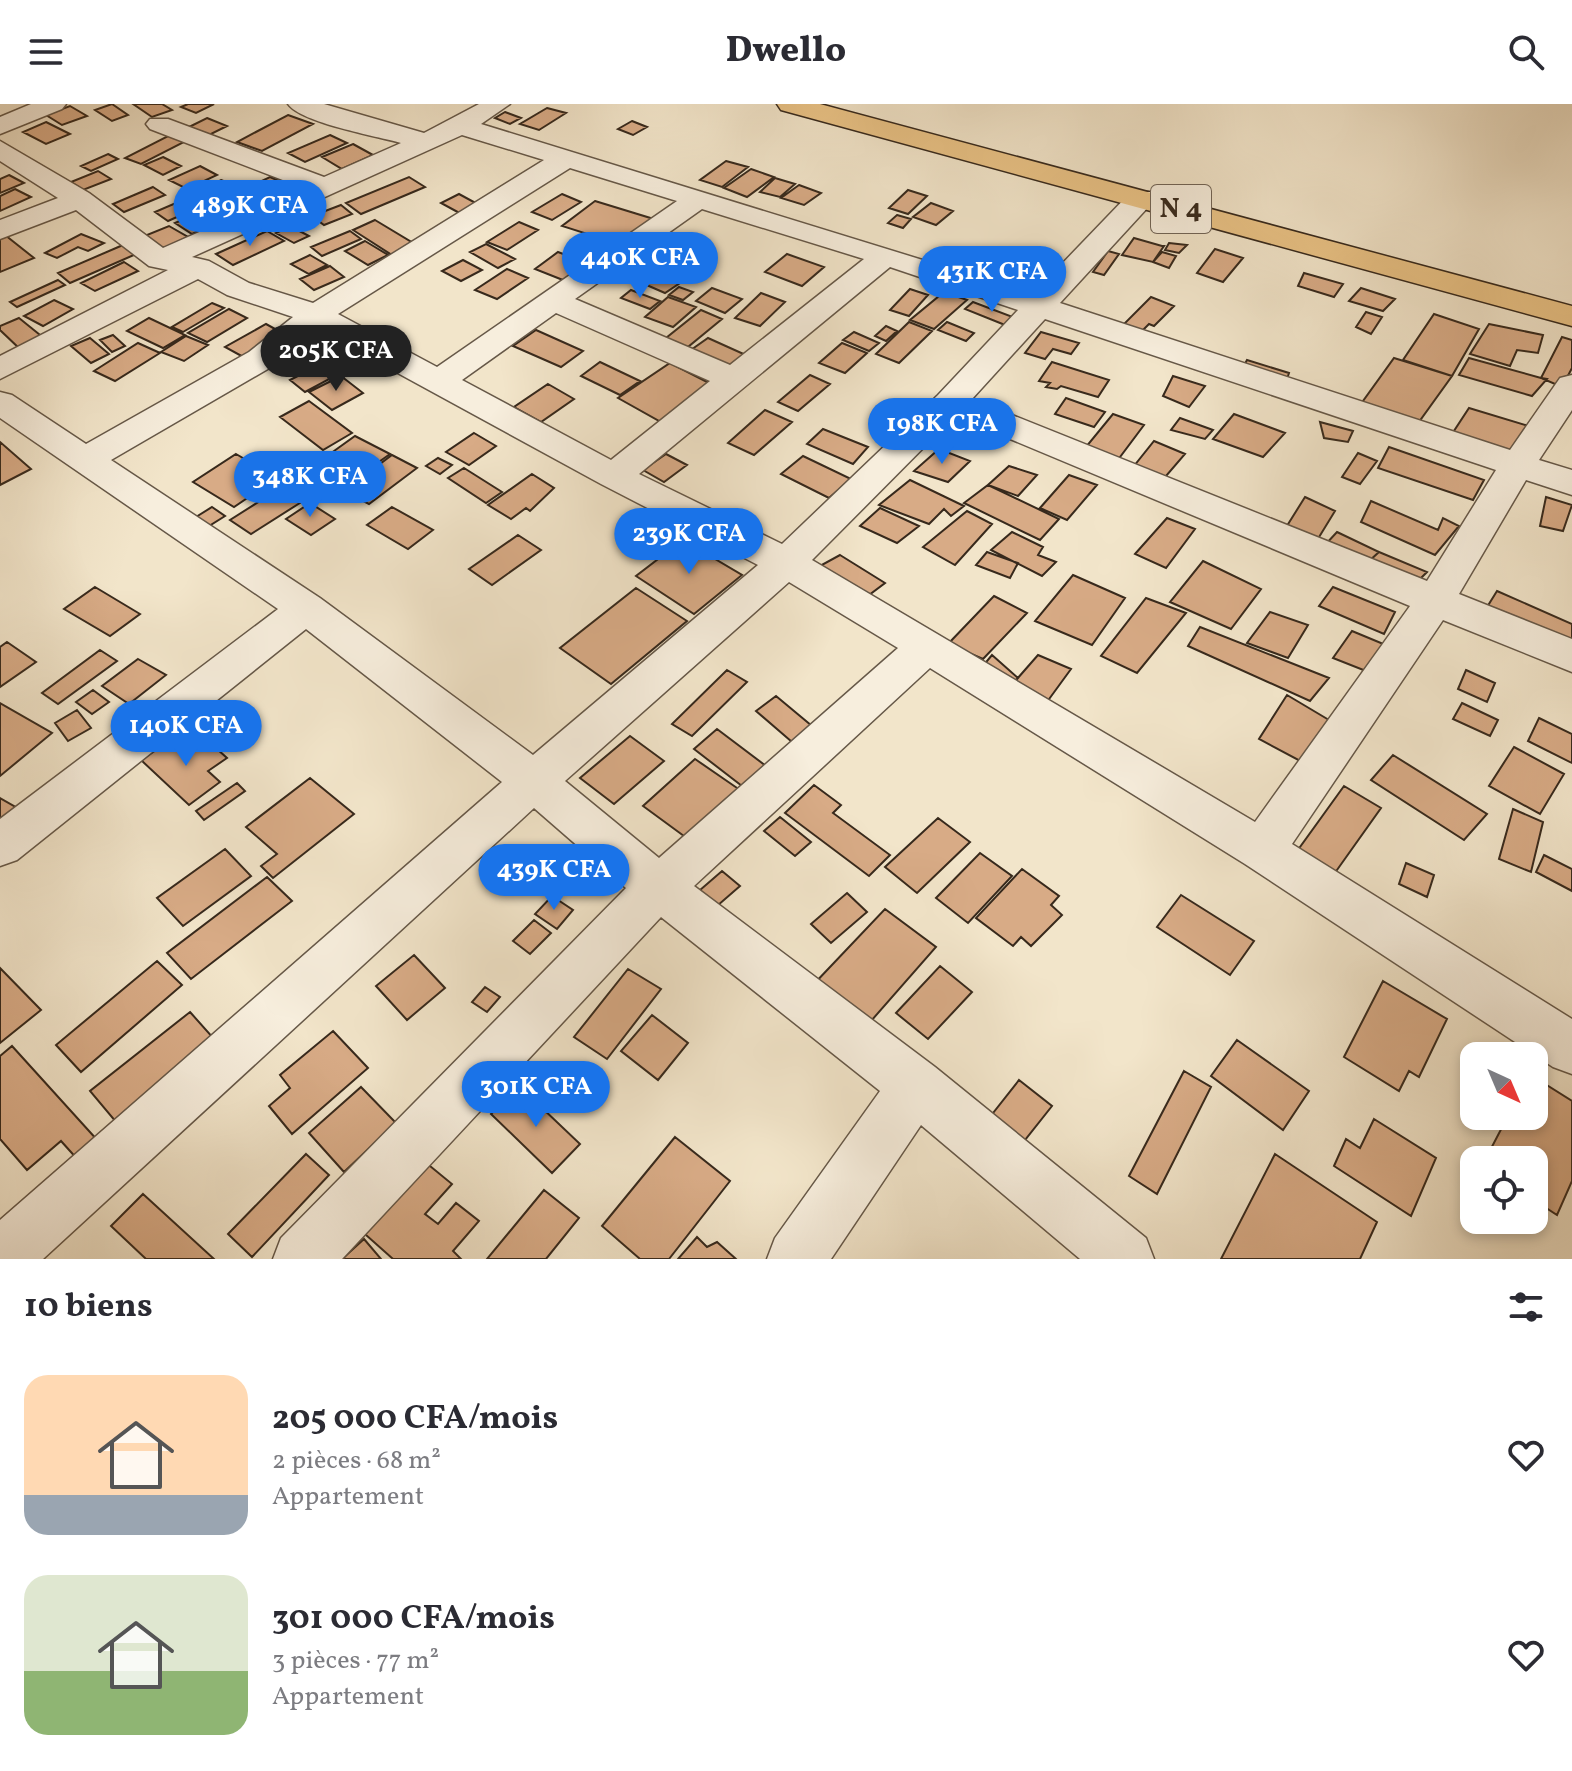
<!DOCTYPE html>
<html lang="fr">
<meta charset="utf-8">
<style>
:root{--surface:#fff;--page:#f7f7f7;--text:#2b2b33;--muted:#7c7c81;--accent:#1a73e8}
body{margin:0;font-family:Vollkorn,serif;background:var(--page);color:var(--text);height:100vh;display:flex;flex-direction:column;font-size:30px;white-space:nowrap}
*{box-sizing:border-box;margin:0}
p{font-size:26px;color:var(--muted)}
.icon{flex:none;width:44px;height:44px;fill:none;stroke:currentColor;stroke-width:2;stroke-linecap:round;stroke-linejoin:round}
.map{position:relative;height:1155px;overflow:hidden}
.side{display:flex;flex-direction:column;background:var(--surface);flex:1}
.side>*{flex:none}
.needle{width:52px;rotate:136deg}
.controls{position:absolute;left:1460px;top:938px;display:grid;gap:16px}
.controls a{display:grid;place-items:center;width:88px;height:88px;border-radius:16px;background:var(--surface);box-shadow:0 4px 12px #0003;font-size:40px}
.price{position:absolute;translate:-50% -68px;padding:0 18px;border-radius:28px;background:var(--accent);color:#fff;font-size:26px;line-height:52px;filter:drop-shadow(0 2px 4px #0008)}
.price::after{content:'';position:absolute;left:50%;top:48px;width:24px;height:18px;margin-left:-12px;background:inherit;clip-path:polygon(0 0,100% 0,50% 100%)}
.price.active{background:#222;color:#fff}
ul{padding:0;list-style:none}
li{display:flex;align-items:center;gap:24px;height:200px;padding:0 24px}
li span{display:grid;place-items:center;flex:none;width:224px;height:160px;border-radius:24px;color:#555}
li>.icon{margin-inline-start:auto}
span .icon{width:96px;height:96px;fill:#fffc;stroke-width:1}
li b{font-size:34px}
h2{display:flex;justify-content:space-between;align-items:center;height:96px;padding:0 24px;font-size:34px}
header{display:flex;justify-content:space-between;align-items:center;height:104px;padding:0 24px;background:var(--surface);font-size:36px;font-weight:800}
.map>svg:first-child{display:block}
.building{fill:#d8ab86;stroke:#37291c;stroke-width:2}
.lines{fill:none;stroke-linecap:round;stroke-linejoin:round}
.minor-casing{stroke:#665848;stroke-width:3}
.highway-casing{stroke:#37291c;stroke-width:3}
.minor{fill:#f7eedd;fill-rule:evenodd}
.highway{fill:#e9c285;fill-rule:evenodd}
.labels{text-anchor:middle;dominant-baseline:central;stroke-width:8;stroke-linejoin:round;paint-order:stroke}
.shield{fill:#f7eedd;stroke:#716456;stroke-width:2}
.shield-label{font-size:28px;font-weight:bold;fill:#37291c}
</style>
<header><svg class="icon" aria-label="menu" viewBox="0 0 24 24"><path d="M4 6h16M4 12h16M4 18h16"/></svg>Dwello<svg class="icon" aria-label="search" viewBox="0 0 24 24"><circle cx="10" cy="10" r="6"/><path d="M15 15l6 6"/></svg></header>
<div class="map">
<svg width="1572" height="1155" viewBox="0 0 1572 1155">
<rect width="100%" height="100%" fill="#f2e5ca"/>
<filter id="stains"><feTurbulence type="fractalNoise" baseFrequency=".0025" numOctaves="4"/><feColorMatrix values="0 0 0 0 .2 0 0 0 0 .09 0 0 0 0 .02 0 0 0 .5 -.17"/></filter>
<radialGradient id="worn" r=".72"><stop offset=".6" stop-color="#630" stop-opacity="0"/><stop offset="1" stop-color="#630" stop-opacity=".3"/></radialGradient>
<path class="building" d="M112 0 128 11 112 17 95 6Z
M133 0H162L172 6 152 13Z
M188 0H214L196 9 181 3Z
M70 2 87 12 62 21 46 11Z
M547 4 566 9 539 26 520 20Z
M505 8 521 14 510 20 495 14Z
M288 11 313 20 262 47 237 38Z
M207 14 227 22 207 32 187 24Z
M632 17 647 23 633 31 618 25Z
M46 18 70 30 46 40 23 28Z
M170 31 186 37 141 60 125 54Z
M330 31 347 39 305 58 288 49Z
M353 40 373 51 342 65 322 53Z
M108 50 118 55 91 67 81 62Z
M163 53 181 62 163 71 144 61Z
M726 57 748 63 722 83 700 76Z
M200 62 217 71 187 85 169 76Z
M751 65 774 73 747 93 724 84Z
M98 67 111 75 83 86 71 78Z
M9 71 24 79 0 89V75Z
M270 73 293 83 277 92 253 81Z
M409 73 425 83 361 110 346 99Z
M775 74 795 80 780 93 760 88Z
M221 76 243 85 217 99 195 90Z
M799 81 821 89 804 101 781 94Z
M153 83 165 91 124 108 113 100Z
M15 85 31 93 0 107V92Z
M251 85 271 94 257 102 236 93Z
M908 86 927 92 908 110 889 104Z
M459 90 483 103 465 112 441 99Z
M562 90 581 98 552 116 532 108Z
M192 92 206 100 168 117 155 108Z
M595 97 657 116 625 142 562 122Z
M931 99 953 107 936 121 913 113Z
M217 101 234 111 192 130 175 119Z
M341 101 352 110 324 121 312 112Z
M897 111 911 115 903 124 888 119Z
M375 116 418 142 395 153 353 126Z
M519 118 538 126 507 146 487 138Z
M169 122 188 133 160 146 142 133Z
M290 122 309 132 294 139 276 129Z
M267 127 284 137 233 161 216 150Z
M350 127 361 135 322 152 311 143Z
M81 130 104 139 88 147 78 143 57 154 45 149Z
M5 131 34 154 0 168V133Z
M1134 134 1162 142H1164L1153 158 1122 151Z
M365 137 388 151 368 161 345 147Z
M1169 139 1187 141 1179 149 1165 146Z
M486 140 515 155 498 164 470 148Z
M123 141 136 150 70 179 58 169Z
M653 141 682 151 671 159 643 148Z
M1215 145 1243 154 1223 178 1197 169Z
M1108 147 1119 150 1104 171 1093 168Z
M558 148 592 161 568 178 535 165Z
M1162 148 1176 152 1169 164 1153 158Z
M787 150 824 163 802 182 765 168Z
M310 151 327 161 309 170 291 160Z
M463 156 482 166 461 177 442 167Z
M124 158 138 167 95 187 81 179Z
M669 161 692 171 665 189 642 179Z
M330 162 344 173 314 186 300 175Z
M507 165 528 174 497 195 475 186Z
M1304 169 1343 180 1334 193 1298 182Z
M58 176 65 181 17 203 10 198Z
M679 183 693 188 683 196 669 191Z
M712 184 742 195 725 209 696 197Z
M1361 184 1395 195 1383 207 1349 197Z
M910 185 928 191 909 212 890 206Z
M631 186 660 197 650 205 621 194Z
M944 188 967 196 934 225 910 216Z
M761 189 785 198 760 222 735 214Z
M668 193 696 203 673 223 645 213Z
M1151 193 1174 202 1154 222 1149 220 1140 229 1122 222Z
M54 196 73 205 43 222 24 212Z
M973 198 1018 215 1010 223 965 205Z
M212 199 224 204 183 228 172 223Z
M229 205 247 214 207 238 188 229Z
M701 206 722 215 683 247 661 238Z
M1366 208 1382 213 1371 230 1356 223Z
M1434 210 1479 225 1452 272 1403 256Z
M19 214 45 235 21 246 0 226V222Z
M149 214 185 231 163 244 127 227Z
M909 218 932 227 899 259 876 250Z
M947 218 974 229 966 237 938 226Z
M266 220 288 232 247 255 225 243Z
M1489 220 1543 231 1538 249 1517 246 1510 262 1470 250Z
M886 222 897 227 886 237 875 232Z
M536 226 583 247 561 263 513 242Z
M854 228 879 239 869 247 843 236Z
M1041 228 1079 239 1071 250 1053 245 1045 255 1025 249Z
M113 231 125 242 112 248 100 236Z
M186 232 208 241 184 257 161 248Z
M1562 233 1572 236V264L1562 283 1541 274Z
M90 234 109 250 91 259 71 242Z
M708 234 748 252 728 267 688 248Z
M138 239 160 249 115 277 94 267Z
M305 239 315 244 301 253 291 247Z
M842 239 867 249 845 269 819 259Z
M1394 254 1452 272 1416 322 1358 304Z
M1469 254 1541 274 1547 275 1532 292 1459 271Z
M1247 256 1289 269 1285 281 1240 269Z
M600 258 640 277 620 291 581 272Z
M1052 258 1109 276 1098 293 1061 282 1057 285 1046 283 1050 279 1039 277Z
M670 259 713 281 661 318 618 294Z
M319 261 335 272 305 288 290 276Z
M810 271 830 280 798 307 778 298Z
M341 272 363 289 332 306 309 288Z
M1173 272 1205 282 1189 303 1163 292Z
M548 280 574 295 541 318 514 303Z
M1066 294 1105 308 1094 323 1055 310Z
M309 297 352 329 323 346 280 313Z
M1469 304 1532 323 1511 355 1450 333Z
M765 306 792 318 754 351 728 339Z
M1113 310 1144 321 1114 361 1081 349Z
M1234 310 1285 329 1263 353 1213 335Z
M1180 314 1213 326 1205 335 1171 326Z
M1320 318 1353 327 1348 338 1324 334Z
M823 325 868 343 853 360 807 340Z
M474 329 496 342 469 361 446 348Z
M355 332 390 350 369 365 334 347Z
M1154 337 1185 350 1160 379 1130 367Z
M0 338 31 365 0 381Z
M1389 343 1484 376 1473 396 1378 364Z
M939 345 970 357 948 378 914 367Z
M1358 349 1377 357 1360 380 1342 373Z
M236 350 277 374 234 403 193 378Z
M666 350 687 361 664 378 643 366Z
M392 351 417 364 369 400 344 387Z
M803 352 851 375 829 394 781 370Z
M438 354 452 361 440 370 426 362Z
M1009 362 1037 371 1018 392 988 381Z
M464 364 502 388 486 399 448 374Z
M532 370 554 384 530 407 526 404 511 415 488 401Z
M1069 371 1097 381 1067 416 1040 404Z
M910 376 964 402 951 412 944 405 929 420 879 401Z
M988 381 1059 415 1040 436 964 399Z
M282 383 303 397 251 430 230 416Z
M1305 393 1335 407 1316 438 1285 425Z
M1546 393 1572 401 1563 427 1540 422Z
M1371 397 1438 426 1443 414 1459 422 1435 451 1361 418Z
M310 399 335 415 311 431 286 415Z
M212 403 225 412 209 422 196 413Z
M392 403 433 426 408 445 367 421Z
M880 404 919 422 897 439 860 422Z
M967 407 992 420 955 461 923 443Z
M1167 414 1195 425 1166 464 1135 450Z
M1012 428 1043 443 1038 451 1056 458 1042 472 991 446Z
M1337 428 1379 448 1367 459 1325 441Z
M518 431 541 446 492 481 469 465Z
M683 436 742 471 694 510 636 472Z
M987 448 1018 459 1010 474 976 461Z
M1379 448 1427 468 1415 480 1367 459Z
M840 451 885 479 869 491 818 463Z
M1203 457 1261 485 1231 525 1170 498Z
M1073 471 1125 494 1092 541 1035 517Z
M95 483 140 510 110 532 64 505Z
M1333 483 1395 508 1384 530 1319 502Z
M636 484 687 517 611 580 560 544Z
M1497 487 1572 520V539L1484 508Z
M994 492 1027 509 983 555 948 540Z
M1146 494 1186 509 1137 569 1101 552Z
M1270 508 1308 521 1288 554 1247 539Z
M1200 523 1329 574 1310 597 1188 542Z
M1352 527 1393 544 1376 571 1333 554Z
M7 538 36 558 0 583V543Z
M100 546 117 557 58 600 42 589Z
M992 551 1018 574 1010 583 982 563Z
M1038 551 1071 565 1044 602 1010 583Z
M138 555 166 571 129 600 102 582Z
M727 566 747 578 692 632 672 620Z
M1466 566 1495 579 1487 598 1458 585Z
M93 586 109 598 92 610 76 598Z
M1287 591 1329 616 1304 659 1259 635Z
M776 592 812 622 792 638 756 607Z
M0 599 52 629 0 672Z
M1462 599 1498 616 1490 632 1453 615Z
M77 606 91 624 68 637 55 619Z
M1539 614 1572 630V659L1528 637Z
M717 625 766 662 742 682 694 645Z
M630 632 664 657 614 700 580 674Z
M182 635 193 646 207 636 227 654 208 667 220 678 189 701 141 656 165 640 170 643Z
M1514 643 1564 670 1540 710 1489 682Z
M1393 651 1487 710 1464 736 1371 676Z
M695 655 740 686 688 735 643 702Z
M310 674 354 710 273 774 261 762 277 750 246 723Z
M237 679 245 687 204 716 196 707Z
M814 681 841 701 833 709 890 751 869 772 785 709Z
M1344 682 1381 704 1332 773 1295 750Z
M0 694 19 705 0 722Z
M1513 705 1543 718 1531 768 1499 755Z
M780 713 811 738 795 752 764 727Z
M938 714 970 738 917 789 885 763Z
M225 745 251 772 183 822 157 794Z
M980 749 1012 772 968 819 936 794Z
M1544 751 1572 765V787L1536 768Z
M1406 759 1434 771 1427 793 1399 780Z
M1022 765 1059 792 1051 801 1062 811 1031 842 1021 833 1013 842 976 814Z
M722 767 740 782 709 809 692 793Z
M267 773 292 797 191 875 167 849Z
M847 789 867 808 831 839 811 820Z
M1181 791 1254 837 1230 871 1157 823Z
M552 792 573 806 557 825 535 810Z
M885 805 936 843 864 925 812 882Z
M534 816 551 829 530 850 513 837Z
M414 851 445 884 407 916 376 882Z
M157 857 182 881 81 968 56 941Z
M940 862 972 888 928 935 896 909Z
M0 864 41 906 0 939Z
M628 865 661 885 607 955 574 933Z
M1383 877 1447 915 1419 973 1409 967 1399 987 1344 953Z
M485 883 500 893 487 908 472 898Z
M190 908 223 945 116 1018 90 987Z
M652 911 688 939 658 976 621 947Z
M333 927 368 964 292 1030 269 1002 290 984 280 971Z
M1237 936 1309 987 1283 1026 1211 972Z
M12 942 99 1038 79 1057 61 1037 27 1066 0 1035V952Z
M1184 967 1211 983 1157 1090 1129 1072Z
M1534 973 1572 997V1077L1557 1111 1534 1096V1056H1485L1508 1012H1534Z
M1019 976 1052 1002 1014 1050 982 1023Z
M519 982 580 1040 552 1069 491 1010Z
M361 983 396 1019 344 1068 309 1029Z
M1374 1015 1436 1054 1411 1112 1334 1062 1346 1035 1360 1044Z
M675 1033 730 1077 669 1155H640L602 1122Z
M306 1050 329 1071 252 1153 228 1130Z
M1275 1050 1377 1118 1360 1155H1221Z
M419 1053 452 1080 425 1110 438 1120 456 1099 479 1117 453 1147 461 1155H393L357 1123Z
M544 1086 579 1114 546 1155H487Z
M143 1090 214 1155H146L111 1122Z
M697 1133 707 1143 717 1138 736 1155H678Z
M364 1135 381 1155H342Z"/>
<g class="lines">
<g class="minor-casing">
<path id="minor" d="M31 0H66L62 5 0 30V13Z
M288 0H324L424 29 479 0H510L481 20 1033 190 1131 88H1151L1155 94 1151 100 1060 199 1510 346 1560 274 1572 271V306L1539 356 1572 366V391L1526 376 1459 490 1572 535V568L1443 516 1292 740 1572 915V970L1553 963 1245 760 930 564 694 782 935 963 1146 1134 1154 1155H1080L921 1021 831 1155H767L775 1134 880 987 661 813 342 1155H273L281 1134 626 784 534 704 43 1155H0V1116L502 678 306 525 17 756 0 762V715L278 505 0 314V288L12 291 86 340 249 248 293 213 227 191 198 175 0 275V252L168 166 149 162 76 106 0 135V116L58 94 0 57V37L89 89 163 144 301 83 150 25 146 20 150 15H168L324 73 401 39C377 32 301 19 288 0ZM462 31 544 56 313 199 249 179 209 157 192 153ZM570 64 677 97 437 263 338 210ZM702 105 864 155 730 261 575 195ZM890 163 1018 206 938 291 782 440 639 370ZM556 209 710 277 611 356 462 276ZM1045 215 1496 366 1427 477 972 295ZM317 225 601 380 758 461 533 651 320 494 111 356 273 262ZM955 312 1410 502 1255 718 812 456ZM789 478 898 544 659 754 565 677Z"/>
</g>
<g class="highway-casing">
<path id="highway" d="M777 0H820L1572 202V222L781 6Z"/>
</g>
<use href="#minor" class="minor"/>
<use href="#highway" class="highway"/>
</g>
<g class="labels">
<rect class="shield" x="1151" y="81" width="60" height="48" rx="6"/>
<g class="shield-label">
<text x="1181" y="105">N 4</text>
</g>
</g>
<rect width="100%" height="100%" filter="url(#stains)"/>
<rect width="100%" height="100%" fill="url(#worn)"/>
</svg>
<div class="controls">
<a><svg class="needle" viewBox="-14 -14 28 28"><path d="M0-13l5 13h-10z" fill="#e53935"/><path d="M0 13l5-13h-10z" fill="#7c7c81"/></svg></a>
<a><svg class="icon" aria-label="locate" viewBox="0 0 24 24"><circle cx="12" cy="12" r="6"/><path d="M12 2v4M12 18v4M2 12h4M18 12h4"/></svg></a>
</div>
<b class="price" style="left:250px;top:144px">489K CFA</b>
<b class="price" style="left:640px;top:196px">440K CFA</b>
<b class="price" style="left:992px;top:210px">431K CFA</b>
<b class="price active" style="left:336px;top:289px">205K CFA</b>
<b class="price" style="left:942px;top:362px">198K CFA</b>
<b class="price" style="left:310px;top:415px">348K CFA</b>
<b class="price" style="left:689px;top:472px">239K CFA</b>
<b class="price" style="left:186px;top:664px">140K CFA</b>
<b class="price" style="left:554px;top:808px">439K CFA</b>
<b class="price" style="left:536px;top:1025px">301K CFA</b>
</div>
<section class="side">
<h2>10 biens<svg class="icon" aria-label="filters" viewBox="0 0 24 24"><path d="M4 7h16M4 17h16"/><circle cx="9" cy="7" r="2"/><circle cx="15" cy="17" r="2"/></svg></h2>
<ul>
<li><span style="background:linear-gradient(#ffd9b3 75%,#9aa5b1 0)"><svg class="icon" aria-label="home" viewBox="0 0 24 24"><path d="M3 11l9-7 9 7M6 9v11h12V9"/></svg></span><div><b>205 000 CFA/mois</b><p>2 pièces · 68 m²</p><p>Appartement</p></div><svg class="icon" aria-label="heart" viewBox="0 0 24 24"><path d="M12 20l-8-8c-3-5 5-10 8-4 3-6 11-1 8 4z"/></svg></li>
<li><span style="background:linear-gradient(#dfe7d0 60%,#8fb573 0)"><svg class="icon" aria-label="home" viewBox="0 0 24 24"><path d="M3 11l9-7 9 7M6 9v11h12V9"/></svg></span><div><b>301 000 CFA/mois</b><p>3 pièces · 77 m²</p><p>Appartement</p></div><svg class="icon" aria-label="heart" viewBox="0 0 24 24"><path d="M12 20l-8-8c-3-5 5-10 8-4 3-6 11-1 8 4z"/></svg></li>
</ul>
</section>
